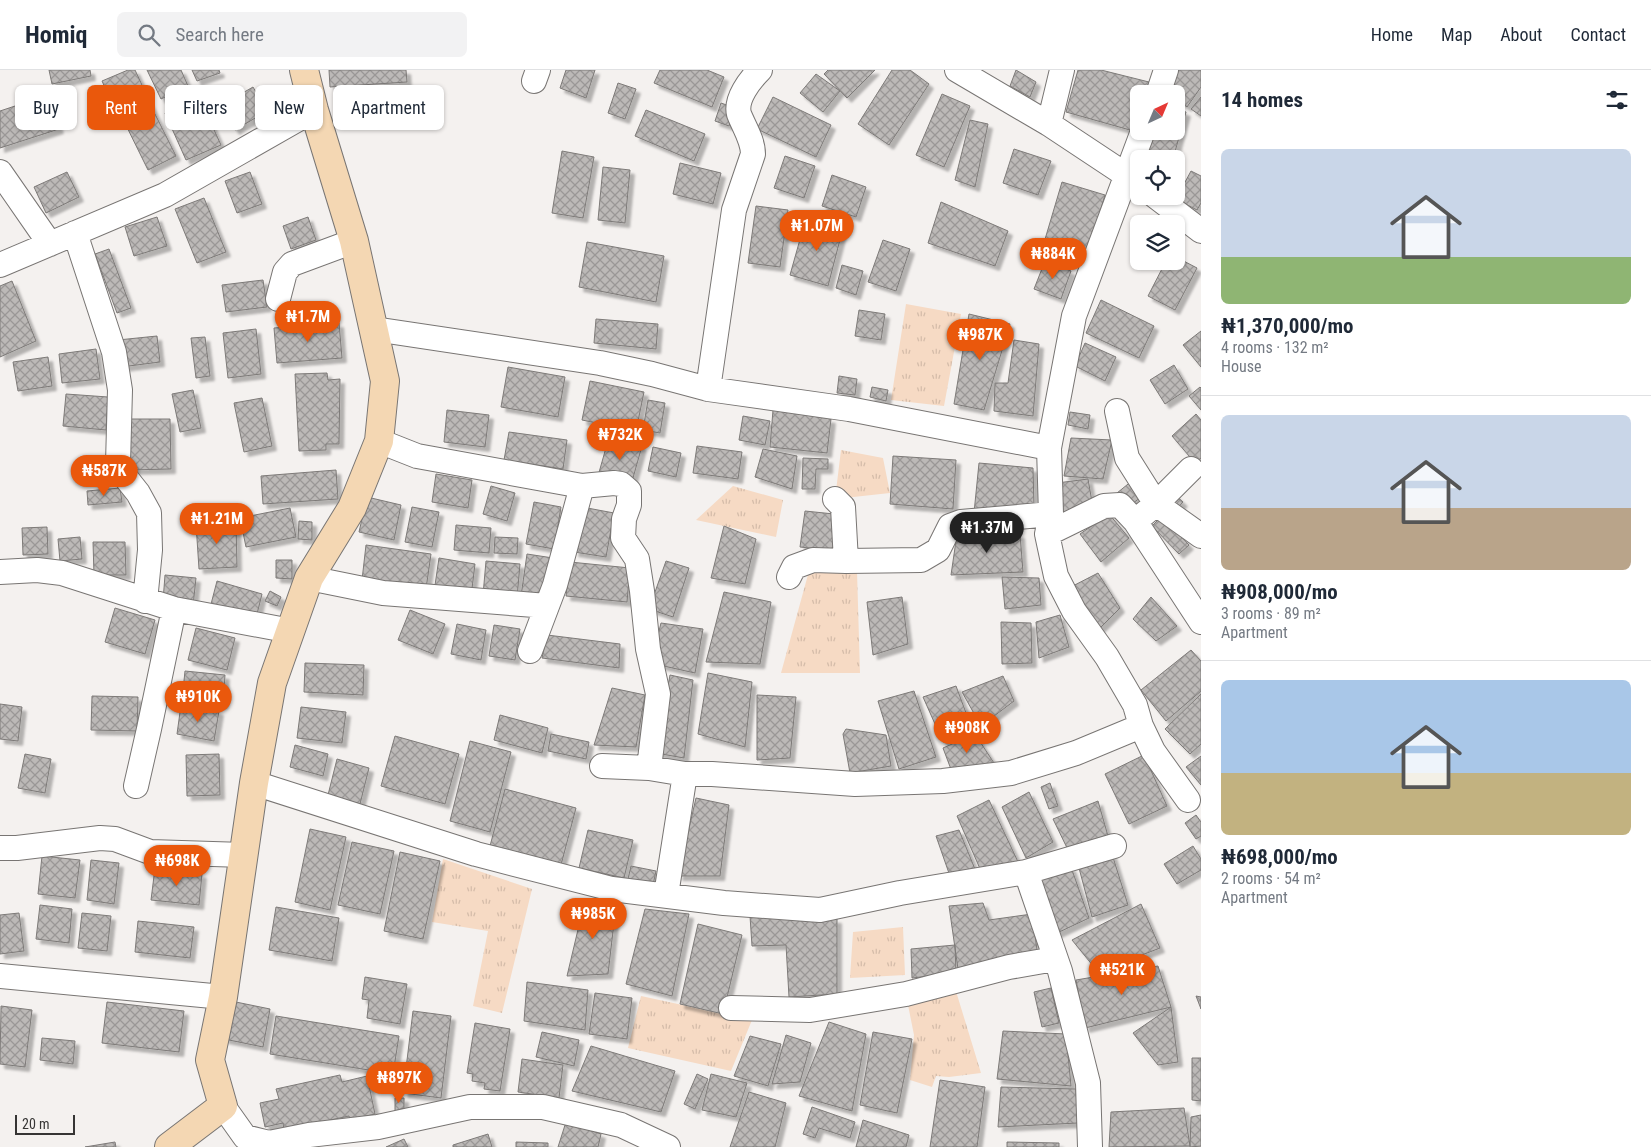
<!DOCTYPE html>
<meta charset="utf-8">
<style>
:root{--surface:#fff;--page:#f2f2f3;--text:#1f2937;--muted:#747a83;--line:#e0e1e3;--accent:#ea580c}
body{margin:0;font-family:"Roboto Condensed",sans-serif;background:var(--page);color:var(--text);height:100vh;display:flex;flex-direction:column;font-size:19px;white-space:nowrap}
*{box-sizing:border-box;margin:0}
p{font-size:16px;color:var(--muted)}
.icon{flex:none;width:28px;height:28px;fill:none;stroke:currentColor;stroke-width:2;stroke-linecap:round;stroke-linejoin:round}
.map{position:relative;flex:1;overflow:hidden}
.sheet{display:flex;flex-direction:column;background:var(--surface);width:450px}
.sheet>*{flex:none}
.hud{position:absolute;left:15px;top:15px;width:475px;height:45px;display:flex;gap:10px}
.needle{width:32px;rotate:44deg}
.fabs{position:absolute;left:1130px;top:15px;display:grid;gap:10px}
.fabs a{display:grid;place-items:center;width:55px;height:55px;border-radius:8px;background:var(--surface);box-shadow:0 1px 4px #0004;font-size:25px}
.scale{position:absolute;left:15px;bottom:12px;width:60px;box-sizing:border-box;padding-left:5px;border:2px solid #363534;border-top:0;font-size:14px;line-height:18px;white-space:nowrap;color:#363534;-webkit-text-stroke:4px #f4f1ef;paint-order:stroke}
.price{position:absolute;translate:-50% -42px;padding:0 11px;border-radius:18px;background:var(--accent);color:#fff;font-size:16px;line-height:32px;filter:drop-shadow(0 1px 2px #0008)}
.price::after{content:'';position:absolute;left:50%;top:30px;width:15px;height:11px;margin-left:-8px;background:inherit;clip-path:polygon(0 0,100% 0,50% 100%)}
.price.active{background:#222;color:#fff}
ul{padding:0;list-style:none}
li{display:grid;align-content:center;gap:10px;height:265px;padding:0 20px}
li+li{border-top:1px solid var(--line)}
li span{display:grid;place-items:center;height:155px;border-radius:8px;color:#555}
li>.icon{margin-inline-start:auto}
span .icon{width:90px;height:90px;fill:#fffc;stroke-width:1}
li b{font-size:21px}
h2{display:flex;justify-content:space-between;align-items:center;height:60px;padding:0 20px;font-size:21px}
.chip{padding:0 18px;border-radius:8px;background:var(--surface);box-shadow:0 1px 4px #0004;font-size:18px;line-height:45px}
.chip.active{background:var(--accent);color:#fff}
header{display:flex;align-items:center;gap:30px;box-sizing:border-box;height:70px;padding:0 25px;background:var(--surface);border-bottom:1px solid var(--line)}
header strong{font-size:24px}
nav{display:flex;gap:28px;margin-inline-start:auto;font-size:18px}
.search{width:350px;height:45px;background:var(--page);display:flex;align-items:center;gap:12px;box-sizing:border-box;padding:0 18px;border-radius:8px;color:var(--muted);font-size:19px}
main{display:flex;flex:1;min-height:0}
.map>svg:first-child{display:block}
.grass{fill:url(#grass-tufts)}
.building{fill:url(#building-cross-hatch);stroke:#7d7a78;filter:url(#shadow)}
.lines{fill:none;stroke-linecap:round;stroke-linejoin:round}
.street-casing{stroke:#787573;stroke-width:26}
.secondary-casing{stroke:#787573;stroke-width:30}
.street{stroke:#fff;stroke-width:24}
.secondary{stroke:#f4d7b3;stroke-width:28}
</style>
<header>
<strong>Homiq</strong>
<div class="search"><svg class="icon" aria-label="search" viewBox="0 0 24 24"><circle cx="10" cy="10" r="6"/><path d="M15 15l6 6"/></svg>Search here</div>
<nav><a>Home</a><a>Map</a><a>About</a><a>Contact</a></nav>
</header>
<main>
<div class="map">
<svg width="1201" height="1077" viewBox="0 0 1201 1077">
<defs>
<pattern id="grass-tufts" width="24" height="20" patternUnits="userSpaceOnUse" patternTransform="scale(1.25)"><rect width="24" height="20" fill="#f6dac4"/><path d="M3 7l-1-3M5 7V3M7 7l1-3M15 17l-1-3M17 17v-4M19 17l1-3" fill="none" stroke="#d4bca9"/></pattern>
<pattern id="building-cross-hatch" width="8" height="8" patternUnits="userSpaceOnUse" patternTransform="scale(1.25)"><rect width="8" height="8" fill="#bcb9b7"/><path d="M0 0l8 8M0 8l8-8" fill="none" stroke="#9a9796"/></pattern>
<filter id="shadow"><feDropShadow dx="4.5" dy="4.5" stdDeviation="1" flood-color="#0004"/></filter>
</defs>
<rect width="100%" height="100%" fill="#f4f1ef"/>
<path class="grass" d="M906 234 961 244 944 336 891 330Z
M841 380 883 388 890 423 835 429Z
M733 416 783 430 776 467 696 450Z
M809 501H857L860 603H781Z
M443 789 532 819 502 943 473 936 488 861 432 852Z
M903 857 905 905 850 908 853 862Z
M955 918 981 1003 949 1007 936 1006 932 1017 910 1010 914 965 908 935Z
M641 926 752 950 731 1001 628 978Z"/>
<path class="building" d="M49 0H90L91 6 52 14Z
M128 0H135L142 15 110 29 102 11Z
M147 0H181L188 16 161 29Z
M192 0H219L220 3 197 11Z
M329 0H406L407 12 330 17Z
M566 0H595L586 28 560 18Z
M660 0H707L724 7 712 37 654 13Z
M828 0H875L847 28 824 4Z
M892 0H910L929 14 889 75 858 54Z
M1016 0 1036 12 1030 27 1010 16Z
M1078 0H1101L1149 12 1146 24H1139V54L1137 62 1066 42Z
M1177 0H1201V17L1187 37 1176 29V24H1169Z
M816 4 840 21 823 42 800 23Z
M618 13 636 19 625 49 608 43Z
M253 17 267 41 235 60 220 36Z
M942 24 970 36 944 97 916 85Z
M48 25 59 59 0 78V41Z
M146 26 176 86 148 100 118 39Z
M199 27 221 75 186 90 165 43Z
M773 27 831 55 816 87 757 59Z
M1201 27V46L1191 39Z
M721 33 735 38 729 56 715 51Z
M1176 39 1186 42 1173 89 1142 87 1149 61H1176Z
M646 40 705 64 694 91 635 66Z
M970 50 988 54 975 117 955 110Z
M1014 79 1051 91 1038 125 1003 113Z
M562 81 594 87 583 148 552 143Z
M785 86 815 96 804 128 774 118Z
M680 93 721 103 713 134 673 124Z
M603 97 630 100 625 153 598 150Z
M1191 101 1201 106V133L1197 140 1176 129Z
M67 102 79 127 46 143 34 117Z
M250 102 262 134 237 143 225 111Z
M832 105 866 117 856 147 822 136Z
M1062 112 1105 125 1086 189 1043 176Z
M204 128 226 182 197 193 175 139Z
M941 132 1008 161 995 196 928 173Z
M756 136 788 140 780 197 748 193Z
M157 147 167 176 134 186 125 157Z
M308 147 316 170 291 179 283 156Z
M806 148 843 158 828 216 790 205Z
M883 170 910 179 896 221 868 212Z
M587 172 664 186 656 232 579 217Z
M109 179 131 238 117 243 95 184Z
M1176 187 1197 198 1175 240 1148 226 1166 191H1176Z
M1045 191 1071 201 1061 229 1034 219Z
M842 195 863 201 856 225 836 218Z
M263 210 267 237 226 242 222 215Z
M12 211 36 271 0 287V216Z
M1101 230 1154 256 1139 288 1086 263Z
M859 240 885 244 881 270 855 266Z
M969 244 1010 254 984 340 954 334Z
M596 249 658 254 656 279 594 273Z
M339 253 342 288 277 293 274 258Z
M256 259 261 304 228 308 223 263Z
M1201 261V297L1183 275Z
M157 266 160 292 121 297 118 270Z
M205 267 210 306 196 308 191 268Z
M1014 270 1039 274 1033 346 994 341 995 313H1008Z
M1085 273 1116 287 1105 311 1075 296Z
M96 279 100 309 62 313 59 284Z
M48 287 52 316 18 321 13 292Z
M1174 295 1188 319 1165 334 1150 310Z
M508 297 565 307 558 347 501 337Z
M327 303 328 310 340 309 339 374H326V380L299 381 295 304Z
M839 306 857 309 855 325 837 323Z
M590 311 644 322 636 361 582 350Z
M872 317 888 320 886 331 870 327Z
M1200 317 1201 318V340L1189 326Z
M193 320 201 358 180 362 172 324Z
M66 324 108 327 106 360 63 356Z
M262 328 272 376 244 382 234 333Z
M648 330 665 333 660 363 643 360Z
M447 340 489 345 485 377 444 372Z
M773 340 831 349 827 383 770 377Z
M1070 342 1090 345 1088 359 1068 355Z
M1196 344 1201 350V388L1195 393 1172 366Z
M743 346 770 351 765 375 739 370Z
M128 349H170L171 399 129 400Z
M509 362 567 370 563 399 504 390Z
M609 367 642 376 631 415 598 406Z
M1071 368 1112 370 1103 409 1064 406Z
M697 376 742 382 738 409 693 403Z
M653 377 681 383 676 407 648 401Z
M763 379 797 386 792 419 755 407Z
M893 386 956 390 953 439 890 434Z
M803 388 828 389V399H816L815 419H802Z
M979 393 1033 398 1034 437 974 443Z
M336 400 338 429 263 434 261 406Z
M436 404 472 410 468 438 432 432Z
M1088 409 1092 432 1059 444 1057 413Z
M1133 410 1145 424 1128 437 1117 423Z
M491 416 515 423 507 451 483 444Z
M120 418 122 432 88 435 87 421Z
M1173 423 1183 432 1172 444Z
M367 427 401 435 394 470 359 462Z
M534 432 561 437 554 479 526 474Z
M412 437 439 442 432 477 405 472Z
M582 437 614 443 606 487 574 482Z
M290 438 296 467 246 477 240 448Z
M805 441 834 444 837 481 800 477Z
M1109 444 1129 468 1101 492 1080 464Z
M1162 446 1189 475 1179 484 1152 456Z
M299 451 312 452V470L298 469Z
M236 452 237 497 199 499 196 454Z
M456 455 491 458 489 483 454 480Z
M724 456 756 469 745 514 711 508Z
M47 457 48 484 23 485 22 458Z
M957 464H1020L1023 502 951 505Z
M80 467 82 489 60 491 58 469Z
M495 467 518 468 517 484 494 483Z
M93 472H125L126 505H94Z
M366 475 431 484 426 519 362 510Z
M527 484 553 488 547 529 521 526Z
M439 488 475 494 471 527 434 522Z
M276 490H292V509L276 508Z
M486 491 520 494 517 528 483 525Z
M666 491 689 498 673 547 649 539Z
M570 492 630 498 627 532 566 526Z
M1098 503 1120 538 1098 560 1069 518Z
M165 505 196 508 193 536 163 531Z
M1002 507 1039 508 1041 535 1005 539Z
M217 511 262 524 255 552 210 538Z
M270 521 281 527 277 536 265 531Z
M724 522 771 532 760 594 706 592Z
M902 527 908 574 873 585 867 532Z
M1151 527 1177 556 1156 571 1133 549Z
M115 538 155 550 145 584 105 572Z
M410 540 445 554 433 584 398 570Z
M1060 545 1069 577 1039 588 1036 552Z
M1001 552 1031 553 1032 593 1002 594Z
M661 553 703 559 695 603 659 595 654 581Z
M457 554 486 560 481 590 451 584Z
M494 555 520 559 515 590 489 586Z
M196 558 235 568 227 600 188 590Z
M547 565 620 574 619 598 542 588Z
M1191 580 1201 591V621L1166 651 1141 620Z
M305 593 364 595 363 625 304 622Z
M185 601 225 605 223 634 182 630Z
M708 603 752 612 745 677 698 664Z
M670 605 693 610 684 688 656 683Z
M1003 606 1014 631 981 656 962 622Z
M956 616 972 659 943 672 923 627Z
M612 618 645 625 636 677 594 675Z
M914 621 936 687 899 699 878 631Z
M1201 624V674L1190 684 1165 659Z
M757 625 796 627 790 688 757 690Z
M92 626 138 627 137 661 91 660Z
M0 634 22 637 18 671 0 669Z
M181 635 219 641 214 671 177 664Z
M301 637 346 642 342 673 297 668Z
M500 645 548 658 542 683 494 670Z
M846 659 886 665 891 696 850 703 843 664Z
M551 664 589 672 586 689 548 681Z
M975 664 994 693 952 702 943 678Z
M395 666 459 684 445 734 381 716Z
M470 671 511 682 490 762 450 751Z
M295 675 328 684 323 706 290 697Z
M25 684 51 689 45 723 18 718Z
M219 684 220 725 187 726 186 685Z
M1144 685 1167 736 1129 754 1105 704Z
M1201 686V715L1186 697Z
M337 689 369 698 360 734 328 725Z
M1050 713 1058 736 1049 739 1041 717Z
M505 719 576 738 561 795 490 776Z
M1029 722 1053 772 1026 788 1002 737Z
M696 728 729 735 720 806H678Z
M989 730 1019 794 981 801 957 746Z
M1098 731 1108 766 1070 784 1053 749Z
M1196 745 1201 752V766L1196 769 1185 753Z
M310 759 346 767 330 840 295 832Z
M588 760 633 770 624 808 579 798Z
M959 760 977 804 951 809 936 766Z
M352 772 394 781 380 844 338 835Z
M1193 776 1201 789V800L1177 814 1164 794Z
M400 782 440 791 423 869 384 861Z
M1112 784 1128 835 1092 847 1079 798Z
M42 786 80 790 75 828 38 824Z
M91 790 119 793 114 834 87 830Z
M631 796 656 801 653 815 628 809Z
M1071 797 1089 848 1055 864 1039 808Z
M155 798 202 804 199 835 151 830Z
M585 830 616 836 608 904 567 906Z
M983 833 989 850 1032 844 1038 887 958 899 949 836Z
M1141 834 1160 878 1098 902 1072 870Z
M40 835 72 839 69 873 36 869Z
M276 837 339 848 332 891 269 880Z
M645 839 689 844 672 926 626 914Z
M19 843 24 881 0 884V845Z
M82 843 111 846 107 881 78 878Z
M750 846 837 849V924L789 927 786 875 752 876Z
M138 851 194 857 190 888 135 882Z
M698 854 742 865 723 944 680 934Z
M955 875 956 903 912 908 911 879Z
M1158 896 1171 937 1085 958 1076 910Z
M365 907 407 914 400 954 367 948 369 930 362 929Z
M527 912 588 920 585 960 524 951Z
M1051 918 1059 953 1042 957 1034 922Z
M595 923 632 928 627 969 589 964Z
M1196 926 1201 927V939Z
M231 931 270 939 263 977 224 969Z
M107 932 184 941 179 982 102 973Z
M1 936 32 940 25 997 0 994Z
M1171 937 1178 992 1158 995 1133 963Z
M413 941 451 946 441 1028 403 1023Z
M276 946 399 966 393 1004 270 984Z
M829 952 866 964 852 1041 799 1026Z
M475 953 510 959 500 1021 484 1019 485 1013 472 1011 473 1004 467 1003Z
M1003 961 1066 964 1071 1016 997 1009Z
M542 962 579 970 574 996 536 987Z
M873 962 912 969 897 1043 860 1035Z
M786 965 811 973 800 1012 772 1014Z
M750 966 781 974 768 1016 734 1006Z
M42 968 75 971 73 994 40 990Z
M591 976 675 1001 661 1042 572 1021Z
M1192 988H1201V1031L1192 1030Z
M522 989 563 995 559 1028 518 1022Z
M697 1004 708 1009 695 1039 684 1034Z
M711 1004 747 1013 736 1047 702 1040Z
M340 1005 342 1012 367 1006 375 1044 350 1050 349 1046 284 1060 283 1053 265 1057 260 1033 279 1029 276 1019Z
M940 1010 985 1017 977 1077H930Z
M1001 1017 1076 1019 1078 1053 998 1057Z
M749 1022 786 1033 775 1077H730Z
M395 1028H404V1038L395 1041Z
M812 1037 855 1052 850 1068 819 1058 815 1068 803 1064Z
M1184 1038 1190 1076 1109 1077 1111 1042Z
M1201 1045V1076L1190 1077 1191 1047Z
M863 1050 909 1065 906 1077H856Z
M566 1052 601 1064 598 1077H558Z
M488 1064 492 1077H453V1075Z
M404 1069 408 1077H386Z
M115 1072 116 1077H85Z
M516 1072 548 1073V1077H516Z
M1007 1072 1059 1073V1077H1007Z"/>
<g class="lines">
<g class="street-casing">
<path id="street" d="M957 0 1049 54 1138 113
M534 11 538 0
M1158 24 1166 0
M1049 54 1062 0
M1143 61 1074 246 1049 378 1051 444 1047 464 1056 506 1074 541 1107 587 1135 635 1141 656 1153 681 1188 730
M0 102 50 174
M1155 126 1201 161
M75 163 114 282 120 320 118 393 123 404 138 423 149 443 150 480 145 531
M0 195 165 125 314 40
M278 229 285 202 292 194 354 171
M374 259 600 293 652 304 708 319 849 339 1049 378
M708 319 734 140 753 84C753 70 744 57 739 44 735 29 750 10 760 0
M1117 341 1127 388 1156 434 1201 466
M379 371 417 386 582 416 614 413 621 414 629 421V435L624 449 623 468 637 489 642 521 648 579 658 624 649 698
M835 429 843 437 846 491
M1144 444 1156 434 1191 399
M1047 464 1104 436 1120 435 1135 451 1201 552
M0 502 37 500 62 503 174 539 291 561
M789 507 794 497 813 490 846 491 921 490 938 480 950 456 961 452 1051 444
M309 508 383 523 547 536
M530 581 555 515 582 416
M602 696 649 698 685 704H712L855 714 943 711 1011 703 1076 683 1141 656
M254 713 476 784 612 819 724 833 820 840 900 823 1026 802 1114 776
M136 716 149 659 174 539
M0 778H17L100 768 115 769 150 782 244 785
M1026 802 1060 901 1088 1013 1090 1077
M666 825 685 704
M0 906 223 927
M731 938 810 940 906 924 1009 897 1055 889
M223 1036 245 1067 269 1073 309 1065 378 1057 470 1037H543L621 1055 668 1077"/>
</g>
<g class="secondary-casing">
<path id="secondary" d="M169 1077 223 1036 210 990 223 927 254 713 272 613 309 508 352 438 379 371 385 311 354 171 314 40 304 0"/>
</g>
<use href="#street" class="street"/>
<use href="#secondary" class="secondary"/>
</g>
</svg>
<div class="fabs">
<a><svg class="needle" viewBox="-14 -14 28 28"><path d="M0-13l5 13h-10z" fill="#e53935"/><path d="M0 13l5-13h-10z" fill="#747a83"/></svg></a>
<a><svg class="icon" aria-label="locate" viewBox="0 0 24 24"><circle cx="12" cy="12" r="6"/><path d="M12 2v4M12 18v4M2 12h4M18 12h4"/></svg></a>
<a><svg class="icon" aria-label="layers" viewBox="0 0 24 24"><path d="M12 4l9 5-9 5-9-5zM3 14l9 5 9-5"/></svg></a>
</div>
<div class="scale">20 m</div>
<b class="price" style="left:817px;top:182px">₦1.07M</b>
<b class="price" style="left:1053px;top:210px">₦884K</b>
<b class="price" style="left:308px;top:273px">₦1.7M</b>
<b class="price" style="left:980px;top:291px">₦987K</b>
<b class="price" style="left:620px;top:391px">₦732K</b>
<b class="price" style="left:104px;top:427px">₦587K</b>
<b class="price" style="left:217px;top:475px">₦1.21M</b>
<b class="price active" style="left:987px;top:484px">₦1.37M</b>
<b class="price" style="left:198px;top:653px">₦910K</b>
<b class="price" style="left:967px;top:684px">₦908K</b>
<b class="price" style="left:177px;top:817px">₦698K</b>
<b class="price" style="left:593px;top:870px">₦985K</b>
<b class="price" style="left:1122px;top:926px">₦521K</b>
<b class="price" style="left:399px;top:1034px">₦897K</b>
<div class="hud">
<a class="chip">Buy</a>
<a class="chip active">Rent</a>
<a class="chip">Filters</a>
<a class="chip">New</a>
<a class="chip">Apartment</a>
</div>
</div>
<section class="sheet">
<h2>14 homes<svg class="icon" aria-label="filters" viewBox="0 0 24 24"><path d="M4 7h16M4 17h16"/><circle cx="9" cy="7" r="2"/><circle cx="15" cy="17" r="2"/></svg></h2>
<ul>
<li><span style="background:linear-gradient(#c9d6e8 70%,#8fb573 0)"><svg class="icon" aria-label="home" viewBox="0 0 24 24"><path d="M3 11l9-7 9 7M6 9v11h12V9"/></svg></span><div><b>₦1,370,000/mo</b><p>4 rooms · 132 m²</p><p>House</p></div></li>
<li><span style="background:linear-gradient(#c9d6e8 60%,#b9a48a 0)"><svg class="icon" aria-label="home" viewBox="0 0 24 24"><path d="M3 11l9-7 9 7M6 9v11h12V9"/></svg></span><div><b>₦908,000/mo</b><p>3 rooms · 89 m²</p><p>Apartment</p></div></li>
<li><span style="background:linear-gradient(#a9c7e8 60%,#c2b280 0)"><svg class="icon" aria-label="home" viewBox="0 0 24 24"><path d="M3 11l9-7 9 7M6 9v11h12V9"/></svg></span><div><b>₦698,000/mo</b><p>2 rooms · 54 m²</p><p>Apartment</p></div></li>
</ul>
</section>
</main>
